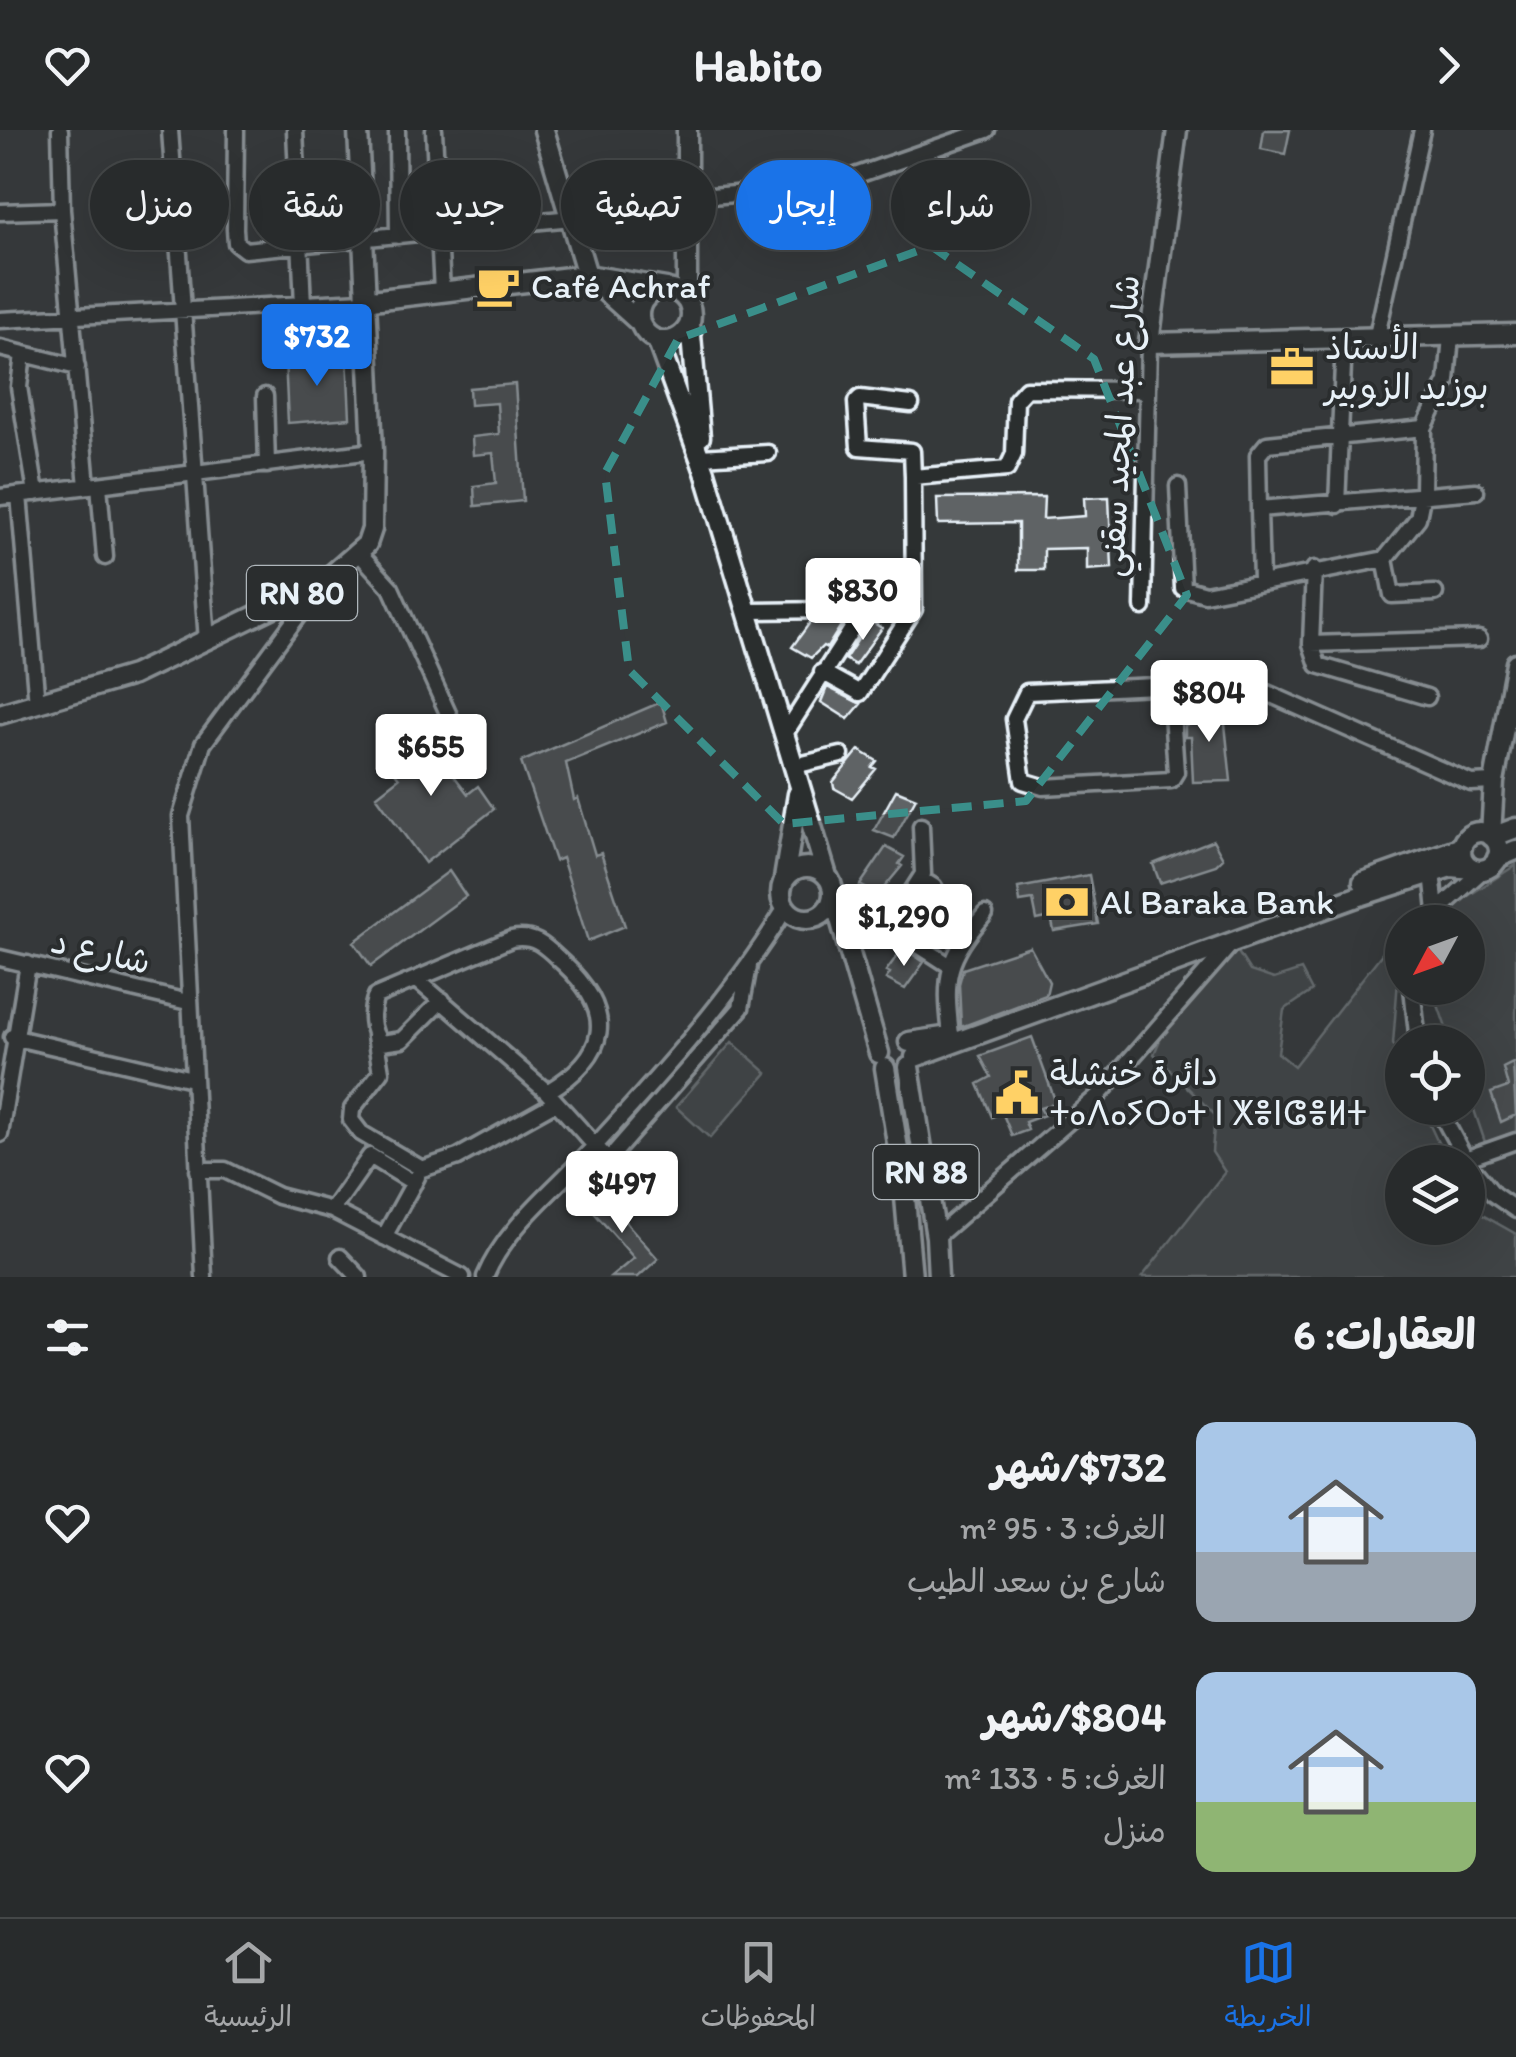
<!DOCTYPE html>
<html lang="ar">
<meta charset="utf-8">
<style>
:root{--surface:#282b2c;--page:#343738;--text:#f1f3f6;--muted:#a5a7a9;--line:#444748;--accent:#1a73e8}
body{margin:0;font-family:Itim,"Playpen Sans Arabic","Noto Sans Tifinagh",sans-serif;background:var(--page);color:var(--text);direction:rtl;height:100vh;display:flex;flex-direction:column;font-size:38px;white-space:nowrap}
*{box-sizing:border-box;margin:0}
p{font-size:32px;color:var(--muted)}
.icon{flex:none;width:55px;height:55px;fill:none;stroke:currentColor;stroke-width:2;stroke-linecap:round;stroke-linejoin:round}
.map{position:relative;height:1147px;overflow:hidden;direction:ltr}
.drawer{display:flex;flex-direction:column;background:var(--surface);flex:1}
.drawer>*{flex:none}
.banner{position:absolute;left:30px;top:30px;width:1000px;height:90px;direction:rtl;display:flex;gap:20px}
.needle{width:65px;rotate:229deg}
.fabs{position:absolute;left:1385px;top:775px;display:grid;gap:20px}
.fabs a{display:grid;place-items:center;width:100px;height:100px;border-radius:50%;background:var(--surface);box-shadow:0 10px 40px #0002,0 0 0 2px var(--line);font-size:50px}
.price{position:absolute;translate:-50% -85px;padding:0 22px;border-radius:10px;background:#fff;color:#222;font-size:32px;line-height:65px;filter:drop-shadow(0 2px 5px #0008)}
.price::after{content:'';position:absolute;left:50%;top:60px;width:30px;height:22px;margin-left:-15px;background:inherit;clip-path:polygon(0 0,100% 0,50% 100%)}
.price.on{background:var(--accent);color:#fff}
ul{padding:0;list-style:none}
li{display:flex;align-items:center;gap:30px;height:250px;padding:0 40px}
li span{display:grid;place-items:center;flex:none;width:280px;height:200px;border-radius:20px;color:#555}
li>.icon{margin-inline-start:auto}
span .icon{width:120px;height:120px;fill:#fffc;stroke-width:1}
li b{font-size:42px}
h2{display:flex;justify-content:space-between;align-items:center;height:120px;padding:0 40px;font-size:42px}
.pill{padding:0 35px;border-radius:45px;background:var(--surface);box-shadow:0 10px 40px #0002,0 0 0 2px var(--line);font-size:35px;line-height:90px}
.pill.on{background:var(--accent);color:#fff}
header{display:flex;justify-content:space-between;align-items:center;height:130px;padding:0 40px;background:var(--surface);font-size:45px;font-weight:800}
.tab-bar{display:flex;justify-content:space-around;align-items:center;height:140px;border-top:2px solid var(--line);background:var(--surface);font-size:28px;color:var(--muted)}
.tab-bar a{display:grid;justify-items:center;gap:5px}
.tab-bar .on{color:var(--accent)}
.map>svg:first-child{display:block}
.green{fill:#4d5152;stroke:#9aa1a5;stroke-width:2.5}
.building{fill:#5f6365;stroke:#e8f1f8;stroke-width:2.5}
.lines{fill:none;stroke-linecap:round;stroke-linejoin:round}
.minor-casing{stroke:#e8f1f8;stroke-width:21}
.major-casing{stroke:#e8f1f8;stroke-width:25}
.minor{stroke:#2a2d2e;stroke-width:14}
.major{stroke:#2a2d2e;stroke-width:18}
.marked{fill:none;stroke:#3a8f8a;stroke-width:8;stroke-dasharray:20 12;stroke-linejoin:round}
.labels{text-anchor:middle;dominant-baseline:central;stroke-width:8;stroke-linejoin:round;paint-order:stroke}
.shield{fill:#2a2d2e;stroke:#afb6bb;stroke-width:2.5}
.shield-label{font-size:32px;font-weight:bold;fill:#e8f1f8}
.poi-label{font-size:35px;fill:#e8f1f8;stroke:#2a2d2e;text-anchor:start}
.street-label{font-size:35px;fill:#e8f1f8;stroke:#2a2d2e}
</style>
<header><svg class="icon" aria-label="forward" viewBox="0 0 24 24"><path d="M9 5l7 7-7 7"/></svg>Habito<svg class="icon" aria-label="heart" viewBox="0 0 24 24"><path d="M12 20l-8-8c-3-5 5-10 8-4 3-6 11-1 8 4z"/></svg></header>
<div class="map">
<svg width="1516" height="1147" viewBox="0 0 1516 1147">
<rect width="100%" height="100%" fill="#35393a"/>
<filter id="ink" filterUnits="userSpaceOnUse"><feTurbulence type="fractalNoise" baseFrequency=".01" numOctaves="2"/><feDisplacementMap in="SourceGraphic" scale="20" xChannelSelector="R" yChannelSelector="G"/><feConvolveMatrix kernelMatrix="1 2 1 2 8 2 1 2 1" color-interpolation-filters="sRGB"/></filter>
<g filter="url(#ink)">
<path class="green" d="M1516 735V1007L1487 1018 1468 962V912H1451L1432 858H1468V792H1444L1451 777Z
M1402 798 1393 914 1402 935V978H1422L1447 1032H1402V1098H1468V1077L1516 1104V1147H1142L1225 1042 1212 1022 1215 985 1154 924 1166 896 1236 819 1250 841 1274 849 1301 840 1312 861 1284 880 1278 923 1294 936Z
M732 912 767 943 710 1008 676 977Z"/>
<path class="building" d="M1264 0H1290L1285 24 1261 19Z
M347 225 350 288 288 293 285 228Z
M515 254 523 371 475 376 474 356 496 353 493 323 473 325 472 307 499 304 497 273 470 275 469 258Z
M1044 367 1043 389 1085 386 1084 368 1109 367 1112 438 1087 440V418L1044 419V440H1018V393L938 394 937 368Z
M811 491 842 494 827 518 823 516 811 528 792 517Z
M870 491 882 498 855 535 845 529Z
M827 557 861 574 848 589 821 572Z
M661 572 667 592 566 633 574 670 578 668 595 725 601 723 625 796 588 811 562 728 555 731 521 632Z
M1223 575 1231 651 1193 652 1191 607H1185V595L1195 593 1194 576Z
M432 600 450 624 442 630 468 664 478 656 494 679 425 733 376 666 399 648 388 633Z
M859 620 877 631 872 637 876 639 852 668 834 658 833 652Z
M896 660 916 668 894 708 874 700Z
M1213 710 1223 728 1216 735 1160 753 1153 734Z
M886 717 904 727 899 734 902 736 878 765 860 755Z
M449 741 466 766 371 836 354 812Z
M1089 745 1098 794 1054 801 1051 787 1037 790 1033 770 1020 772 1018 758Z
M1030 817 1049 852 1046 865 961 897 959 854 963 839Z
M903 818 924 832 905 859 886 849 890 843 886 841Z
M1032 907 1056 973 1040 978 1044 985 1025 992 1028 1000 1012 1006 1002 982 992 987 978 954 991 947 980 926Z
M1513 933 1516 985 1501 992 1491 963 1508 957 1503 938Z
M596 1058 658 1129 638 1147H611L634 1128 583 1070Z"/>
<g class="lines">
<g class="minor-casing">
<path id="minor" d="M60 0 62 80 87 356
M170 0 207 511
M236 0 235 99 236 113 245 120 572 88
M295 0 303 175
M397 0 398 106
M434 0 442 162
M688 68 826 56 987 0
M0 82 62 80
M0 190 363 171
M1451 206 1447 251 1424 298 1267 314 1258 325 1259 379 1476 361
M1376 210 1422 0
M0 218 77 237
M23 224 19 257 36 363
M265 266 267 335
M911 274 860 268 856 272 859 317 912 321 913 347
M700 327 768 323
M99 355 105 427
M1178 356 1183 458 1205 464 1385 429 1418 388 1423 363 1424 298
M19 365 37 574
M0 367 373 321
M1337 375 1344 211
M1259 379 1261 450
M360 424 391 458 452 592
M1385 429 1392 465 1435 463
M1314 439 1311 514 1479 509
M1143 477 1149 213
M747 481 914 479
M1311 514 1318 535 1427 567
M822 542 860 563 914 479 913 347 1007 339 1014 324 1016 270 1026 259 1146 260
M1170 553 1176 642 1171 650 1043 657 1023 651 1014 589 1027 562 1242 552 1471 653 1494 652
M786 602 864 480
M794 636 841 625
M921 696 923 744 893 791 895 800 949 835
M1432 741 1436 782
M1431 792 1436 782 1483 740
M916 814 940 768 934 757 921 749
M0 828 188 872
M416 849 547 962 608 1030 741 878 749 836
M1412 858 1418 912
M442 870 402 910 381 913C370 900 370 881 376 866L511 809C535 804 546 817 563 833 617 883 609 925 547 962
M951 905C944 846 946 830 985 784
M375 906 381 942 352 979 351 990 361 1003 422 1039 458 1027 553 974
M12 907 192 949
M1438 978 1467 1032
M0 1004 28 834
M1465 1029 1516 1011
M1468 1033 1493 1064 1516 1080
M198 1040H225L278 1066 332 1080 462 1147
M332 1080 370 1026 414 1053
M384 1107 417 1047
M936 1107 1099 965 1232 813
M340 1127 359 1147
M204 1147 181 686 203 614 320 456
M485 1147C506 1096 556 1059 593 1018 662 943 732 866 785 779"/>
</g>
<g class="major-casing">
<path id="major" d="M544 0 587 145
M1177 0 1149 213 1516 204
M588 146 640 193
M639 185a26 26 0 1 1 52 0a26 26 0 1 1-52 0Z
M687 170V0
M363 171 587 145 666 158
M690 194 700 307
M657 210 705 342 827 746
M0 584 133 545 321 454 367 414 372 399 373 321 358 0
M1461 721a19 19 0 1 1 38 0a19 19 0 1 1-38 0Z
M1491 706 1494 652 1516 533
M1492 707 1516 698
M1497 728 1516 720
M781 763a26 26 0 1 1 52 0a26 26 0 1 1-52 0Z
M784 749 798 664
M1363 752 1462 717
M833 765 879 923
M909 912 950 906
M915 927 1357 767 1451 737 1472 739
M909 937 936 1107 938 1147
M885 938 904 1056 912 1147"/>
</g>
<use href="#minor" class="minor"/>
<use href="#major" class="major"/>
</g>
</g>
<path d="M0 0H1516V1147H0ZM931 116 1094 229 1187 465 1026 671 784 694 629 540 605 343 678 209Z" fill="#35393a" fill-opacity=".55" fill-rule="evenodd"/>
<path class="marked" d="M931 116 1094 229 1187 465 1026 671 784 694 629 540 605 343 678 209Z"/>
<defs>
<g id="cafe-bare" transform="scale(3.45)"><path d="M-5.5-4.5H6V0H3Q3 3.5 0 3.5H-2.5Q-5.5 3.5-5.5 0ZM3-3.2v2h1.7v-2ZM-6 4.5H4V6H-6Z" fill="#ffd166" stroke="#2a2d2e" stroke-width="2.5" paint-order="stroke"/></g>
<g id="office-bare" transform="scale(3.45)"><path d="M-6-3h4V-5.5h4V-3h4V5H-6ZM-1-4.5V-3h2v-1.5ZM-6 0V1H6V0Z" fill="#ffd166" stroke="#2a2d2e" stroke-width="2.5" paint-order="stroke"/></g>
<g id="bank-bare" transform="scale(3.45)"><path d="M-6-4H6V4H-6ZM0-2.3a2.3 2.3 0 1 0 0 4.6a2.3 2.3 0 1 0 0-4.6Z" fill="#ffd166" stroke="#2a2d2e" stroke-width="2.5" paint-order="stroke"/></g>
<g id="civic-bare" transform="scale(3.45)"><path d="M-.6-6.5H3V-4.5H.6V-3L4-1V1h2V6H-6V1h2V-1L-.6-3ZM-1.2 2.5V6h2.4V2.5Z" fill="#ffd166" stroke="#2a2d2e" stroke-width="2.5" paint-order="stroke"/></g>
</defs>
<g fill-rule="evenodd">
<use href="#cafe-bare" x="498" y="156"/>
<use href="#office-bare" x="1292" y="237"/>
<use href="#bank-bare" x="1067" y="772"/>
<use href="#civic-bare" x="1017" y="963"/>
</g>
<g class="labels">
<g class="shield">
<rect x="247" y="436" width="110" height="54" rx="8"/>
<rect x="873.5" y="1015" width="105" height="54" rx="8"/>
</g>
<g class="shield-label">
<text x="302" y="463">RN 80</text>
<text x="926" y="1042">RN 88</text>
</g>
<g class="poi-label">
<text x="531" y="156">Café Achraf</text>
<text x="1325" y="217">الأستاذ<tspan x="1325" dy="40">بوزيد الزوبير</tspan></text>
<text x="1100" y="772">Al Baraka Bank</text>
<text x="1050" y="943">دائرة خنشلة<tspan x="1050" dy="40">ⵜⴰⴷⴰⵢⵔⴰⵜ ⵏ ⵅⴻⵏⵛⴻⵍⵜ</tspan></text>
</g>
<g class="street-label">
<text transform="translate(1119 296) rotate(-87)">شارع عبد المجيد سقني</text>
<text transform="translate(101 821) rotate(13)">شارع د</text>
</g>
</g>
</svg>
<div class="fabs">
<a><svg class="needle" viewBox="-14 -14 28 28"><path d="M0-13l5 13h-10z" fill="#e53935"/><path d="M0 13l5-13h-10z" fill="#a5a7a9"/></svg></a>
<a><svg class="icon" aria-label="locate" viewBox="0 0 24 24"><circle cx="12" cy="12" r="6"/><path d="M12 2v4M12 18v4M2 12h4M18 12h4"/></svg></a>
<a><svg class="icon" aria-label="layers" viewBox="0 0 24 24"><path d="M12 4l9 5-9 5-9-5zM3 14l9 5 9-5"/></svg></a>
</div>
<b class="price on" style="left:317px;top:259px">$732</b>
<b class="price" style="left:863px;top:513px">$830</b>
<b class="price" style="left:1209px;top:615px">$804</b>
<b class="price" style="left:431px;top:669px">$655</b>
<b class="price" style="left:904px;top:839px">$1,290</b>
<b class="price" style="left:622px;top:1106px">$497</b>
<div class="banner">
<a class="pill">شراء</a>
<a class="pill on">إيجار</a>
<a class="pill">تصفية</a>
<a class="pill">جديد</a>
<a class="pill">شقة</a>
<a class="pill">منزل</a>
</div>
</div>
<section class="drawer">
<h2>العقارات: 6<svg class="icon" aria-label="filters" viewBox="0 0 24 24"><path d="M4 7h16M4 17h16"/><circle cx="9" cy="7" r="2"/><circle cx="15" cy="17" r="2"/></svg></h2>
<ul>
<li><span style="background:linear-gradient(#a9c7e8 65%,#9aa5b1 0)"><svg class="icon" aria-label="home" viewBox="0 0 24 24"><path d="M3 11l9-7 9 7M6 9v11h12V9"/></svg></span><div><b>$732/شهر</b><p>الغرف: 3 · 95 m²</p><p>شارع بن سعد الطيب</p></div><svg class="icon" aria-label="heart" viewBox="0 0 24 24"><path d="M12 20l-8-8c-3-5 5-10 8-4 3-6 11-1 8 4z"/></svg></li>
<li><span style="background:linear-gradient(#a9c7e8 65%,#8fb573 0)"><svg class="icon" aria-label="home" viewBox="0 0 24 24"><path d="M3 11l9-7 9 7M6 9v11h12V9"/></svg></span><div><b>$804/شهر</b><p>الغرف: 5 · 133 m²</p><p>منزل</p></div><svg class="icon" aria-label="heart" viewBox="0 0 24 24"><path d="M12 20l-8-8c-3-5 5-10 8-4 3-6 11-1 8 4z"/></svg></li>
</ul>
</section>
<nav class="tab-bar">
<a class="on"><svg class="icon" aria-label="map" viewBox="0 0 24 24"><path d="M3 6l6-2 6 2 6-2v14l-6 2-6-2-6 2zM9 4v14M15 6v14"/></svg>الخريطة</a>
<a><svg class="icon" aria-label="saved" viewBox="0 0 24 24"><path d="M7 4h10v16l-5-4-5 4z"/></svg>المحفوظات</a>
<a><svg class="icon" aria-label="home" viewBox="0 0 24 24"><path d="M3 11l9-7 9 7M6 9v11h12V9"/></svg>الرئيسية</a>
</nav>
